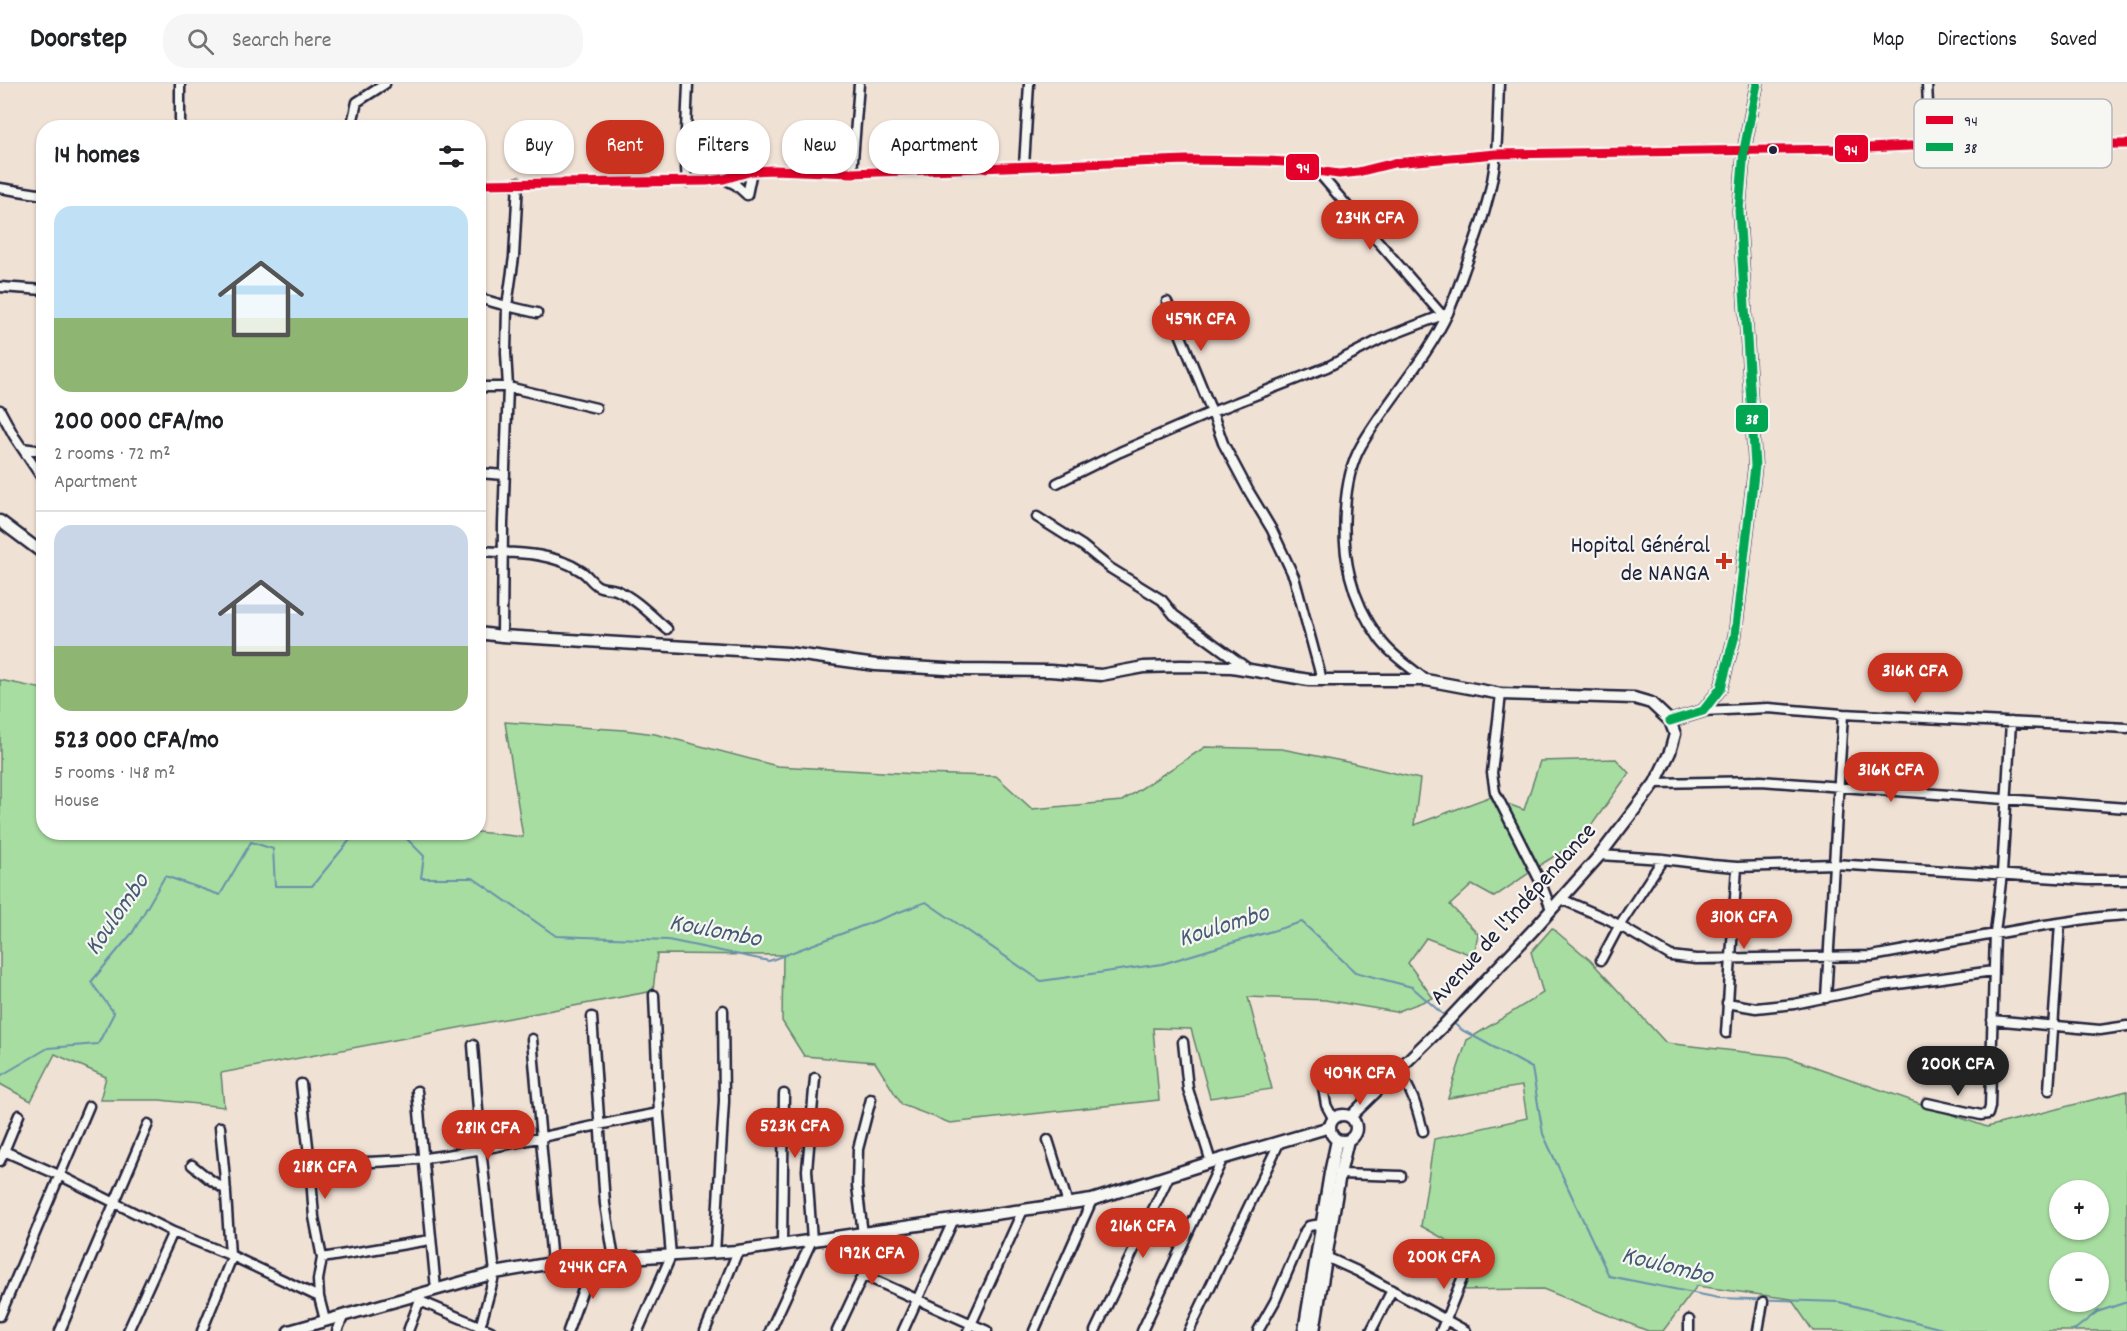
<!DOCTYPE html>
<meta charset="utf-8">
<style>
:root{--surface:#fff;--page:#f6f6f6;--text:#202124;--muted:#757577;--line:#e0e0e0;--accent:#c8321e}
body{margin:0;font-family:Dekko,sans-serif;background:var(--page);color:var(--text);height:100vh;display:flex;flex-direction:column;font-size:22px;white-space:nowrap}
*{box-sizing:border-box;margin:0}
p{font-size:20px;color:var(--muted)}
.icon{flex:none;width:33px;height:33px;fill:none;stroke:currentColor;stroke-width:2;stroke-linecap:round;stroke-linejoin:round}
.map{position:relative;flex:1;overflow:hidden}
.sheet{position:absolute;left:36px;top:36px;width:450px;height:720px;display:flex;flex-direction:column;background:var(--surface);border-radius:24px;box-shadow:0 2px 4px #0004}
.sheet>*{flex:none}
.banner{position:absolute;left:504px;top:36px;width:570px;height:54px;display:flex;gap:12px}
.fabs{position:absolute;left:2049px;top:1096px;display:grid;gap:12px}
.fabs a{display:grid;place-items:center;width:60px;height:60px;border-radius:50%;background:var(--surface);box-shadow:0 2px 4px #0004;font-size:30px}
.price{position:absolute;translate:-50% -51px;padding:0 14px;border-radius:21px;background:var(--accent);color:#fff;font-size:20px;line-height:39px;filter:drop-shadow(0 2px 3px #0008)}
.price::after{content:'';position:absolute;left:50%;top:36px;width:18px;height:14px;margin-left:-9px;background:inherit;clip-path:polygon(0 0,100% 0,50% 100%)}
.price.current{background:#222;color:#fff}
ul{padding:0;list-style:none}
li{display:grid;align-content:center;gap:12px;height:318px;padding:0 18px}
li+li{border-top:2px solid var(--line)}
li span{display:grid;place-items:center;height:186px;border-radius:18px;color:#555}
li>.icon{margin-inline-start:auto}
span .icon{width:108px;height:108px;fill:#fffc;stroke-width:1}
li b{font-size:26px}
h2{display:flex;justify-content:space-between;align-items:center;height:72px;padding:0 18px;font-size:26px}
.tag{padding:0 21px;border-radius:24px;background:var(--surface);box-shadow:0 2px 4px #0004;font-size:21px;line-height:54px}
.tag.current{background:var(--accent);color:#fff}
header{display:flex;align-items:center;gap:36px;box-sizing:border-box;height:84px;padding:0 30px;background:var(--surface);border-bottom:2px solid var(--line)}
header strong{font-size:28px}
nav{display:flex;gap:33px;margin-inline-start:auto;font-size:21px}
.search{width:420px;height:54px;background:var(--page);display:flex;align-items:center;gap:15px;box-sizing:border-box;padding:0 21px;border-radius:24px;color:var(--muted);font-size:22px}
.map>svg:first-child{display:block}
.green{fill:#a7dda0;stroke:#64806e;stroke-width:1.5;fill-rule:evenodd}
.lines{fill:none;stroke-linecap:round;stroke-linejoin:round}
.stream{stroke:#6891ac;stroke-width:2}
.minor-casing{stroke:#22223b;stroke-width:13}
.tertiary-casing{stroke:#22223b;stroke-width:15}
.minor{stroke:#f6f6f2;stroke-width:8}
.tertiary{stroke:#f6f6f2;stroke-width:10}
.bus-1-casing{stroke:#f6f6f2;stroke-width:14}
.bus-2-casing{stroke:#f6f6f2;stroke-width:14}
.bus-1{stroke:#e4002b;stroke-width:9}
.bus-2{stroke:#00a651;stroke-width:9}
.bus-dot{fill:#22223b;stroke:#f6f6f2;stroke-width:2}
.poi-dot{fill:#c8321e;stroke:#f6f6f2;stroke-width:2}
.labels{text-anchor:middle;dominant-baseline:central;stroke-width:4.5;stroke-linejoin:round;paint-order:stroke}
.poi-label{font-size:24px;fill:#22223b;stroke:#f6f6f2;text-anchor:end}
.street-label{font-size:24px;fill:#22223b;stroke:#f6f6f2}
.water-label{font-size:26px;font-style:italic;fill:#455a74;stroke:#f6f6f2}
.key{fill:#f6f6f2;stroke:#b6b6bb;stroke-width:1.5}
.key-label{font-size:16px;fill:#22223b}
.line-badge{stroke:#f6f6f2;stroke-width:2}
.badge-label{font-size:16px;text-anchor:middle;font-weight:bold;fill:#fff}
</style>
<header>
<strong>Doorstep</strong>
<div class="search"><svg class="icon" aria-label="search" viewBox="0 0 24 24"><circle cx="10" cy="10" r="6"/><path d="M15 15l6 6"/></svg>Search here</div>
<nav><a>Map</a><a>Directions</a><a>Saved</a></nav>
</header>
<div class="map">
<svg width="2127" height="1247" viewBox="0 0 2127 1247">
<rect width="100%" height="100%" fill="#f0e1d5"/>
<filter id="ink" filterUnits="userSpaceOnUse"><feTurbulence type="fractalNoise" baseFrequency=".0167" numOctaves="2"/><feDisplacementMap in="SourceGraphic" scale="12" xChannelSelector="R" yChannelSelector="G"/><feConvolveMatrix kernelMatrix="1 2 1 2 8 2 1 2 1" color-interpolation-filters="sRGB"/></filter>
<g filter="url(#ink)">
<path class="green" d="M0 596 43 605 44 748H478L523 753 505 638 624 646 655 650 777 682 917 690 996 692 1032 725 1122 717 1205 663 1282 665 1352 679 1420 695 1414 741 1489 713 1524 726 1540 677 1616 675 1629 689 1581 756 1545 778 1494 813 1472 801 1450 821 1478 850 1474 872 1426 854 1408 879 1433 914 1396 928 1325 916 1248 913 1272 1005 1210 1014 1191 945 1153 944 1159 1016 950 1039 902 1021 875 978 804 972 782 937 783 871 657 870 653 907 221 989 224 1023 160 1016H100L106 993 55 970 31 1017 0 1000Z
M1552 844 1590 876 1666 959 1787 973 1987 1043 2127 1007V1247H1813L1791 1215 1697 1202 1663 1247H1648L1543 1205 1457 1206 1468 1168 1421 1142 1434 1055 1527 1034 1522 1002 1448 1014 1467 956 1543 909 1531 868ZM2060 1107H2098V1146H2060ZM2060 1179H2098V1218H2060Z"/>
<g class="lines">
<path class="stream" d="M400 748 424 772 421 794H473L556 852 668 856 769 877 926 818 1041 897 1162 880 1302 838 1355 888 1412 903 1447 934
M1452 938 1462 946 1532 984 1543 1050 1609 1192 1719 1214 1839 1218 1950 1247
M0 992 48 964 98 960 114 929 91 898 133 848 165 792 220 811 251 758 273 765 275 802H312L354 751 372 748
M2073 1247 2097 1228 2127 1218"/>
<g class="minor-casing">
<path id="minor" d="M1927 0 1930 61
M180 44V0
M351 44 357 18 385 0
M1024 82 1029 0
M1317 87 1442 231
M852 89 859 0
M724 95 736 101 747 111
M687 98 685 69 688 0
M478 100 707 97 724 95 752 87 774 86 852 89 1186 76 1268 77 1285 78 1317 87 1339 90 1358 88 1394 79 1496 70 1847 65 1930 61 2127 60
M0 104 44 111
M747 111 752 87
M0 203 44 206
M478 214 507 222 514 173 518 98
M1167 218 1212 328 1223 359 1248 406 1272 446 1294 493 1322 596
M478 303H508L596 324
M0 326 14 352 44 397
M22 364 44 367
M478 389 505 391
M1057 399 1120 368 1212 328 1327 283 1381 255 1448 229
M1037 433 1083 462 1110 484 1162 516 1174 531 1247 584
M478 467C512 469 551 467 581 487 588 491 591 498 598 502 604 505 610 504 616 506 635 514 652 532 667 545
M502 552 503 440 508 303 506 269 507 222 537 229
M1426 596C1410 583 1390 570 1379 554 1366 536 1355 513 1350 492 1341 456 1342 395 1361 362 1387 316 1425 278 1448 229 1454 216 1459 201 1464 187 1478 149 1493 109 1496 68 1498 46 1498 23 1499 0
M1501 610 1492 689 1495 708 1541 799 1551 825
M1703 627 1768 624 1843 630 2127 644
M1655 699 1761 697 2127 724
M1600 771 1663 775 1712 781 1737 783 1834 780 2088 796H2127
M1561 815 1610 836 1671 872 1696 875 1872 872 2045 841 2100 833 2127 831
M1601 876 1619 842 1663 775
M1826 914 1843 630
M1727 919 1756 924 1794 920 1876 903 1993 887
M592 933 605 1120 614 1175
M1992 936 2100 946 2127 942
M1726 949 1737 783
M532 955 552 1179
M1183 958 1188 1005 1211 1078
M473 961 481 1065 495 1189 479 1247
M1320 986 1326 1021 1333 1034
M1397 986C1412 1005 1417 1024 1423 1047
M301 1000 310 1080 314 1133 322 1174 318 1196 319 1213 325 1236
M2049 1006 2060 839
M417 1007 436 1205
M1927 1019 1981 1031 1988 1030 1990 1023 1995 849 2002 789 2011 638
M220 1043 225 1095 230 1171
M1048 1056 1068 1120
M4 1067 61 1092 173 1148 230 1171 319 1213
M0 1077 19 1031
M310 1080C348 1078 387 1079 425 1074 504 1064 581 1043 659 1029
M192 1081 208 1094 226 1106
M1340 1090 1401 1092
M863 1150 857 1102 858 1065 871 1015
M782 1160 784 1010
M715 1169 724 1017 723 926
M1326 1173 1357 1187 1466 1247
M322 1174 430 1156
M863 1191 987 1247
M420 1217 491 1247
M0 1232 89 1022
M60 1247 148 1040
M128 1247 173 1148
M202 1247 232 1173
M337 1247 344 1231
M408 1247 421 1213
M568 1247 594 1175
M638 1247 671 1172 659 1029 654 911
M705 1247 738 1167
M770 1247 812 1156 807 1086 815 994
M837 1247 884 1147
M903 1247 953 1137
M968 1247 1023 1126
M1034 1247 1092 1116
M1095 1247 1169 1092
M1142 1247 1223 1074
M1189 1247 1279 1059
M1258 1247 1275 1217 1305 1147 1309 1142 1322 1140
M1371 1247 1392 1206
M1441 1247 1470 1175
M1689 1247V1236
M1758 1247 1763 1218"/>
</g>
<g class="tertiary-casing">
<path id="tertiary" d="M0 437 44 470
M478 549 502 552 788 569 876 581 963 586 1050 587 1101 591 1144 583 1181 582 1232 583 1309 596H1426L1501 610 1634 614 1651 619 1670 637 1675 650 1670 668 1655 699 1600 771 1535 844 1443 942 1350 1033
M1670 637 1703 627 1721 604 1735 551 1755 382 1739 127 1744 66 1757 0
M1330 1044a13 13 0 1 1 26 0a13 13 0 1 1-26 0Z
M289 1247 495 1189 552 1179 738 1167 1092 1116 1211 1078 1330 1043
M1304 1247 1330 1089 1337 1056
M1314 1247 1340 1090 1348 1056"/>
</g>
<use href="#minor" class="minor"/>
<use href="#tertiary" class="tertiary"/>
<g class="bus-1-casing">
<path id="bus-1" d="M478 100 707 97 724 95 752 87 774 86 852 89 1186 76 1268 77 1285 78 1317 87 1339 90 1358 88 1394 79 1496 70 1847 65 1930 61 2127 60"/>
</g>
<g class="bus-2-casing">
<path id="bus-2" d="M1670 637 1703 627 1721 604 1735 551 1755 382 1739 127 1744 66 1757 0"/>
</g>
<use href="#bus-1" class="bus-1"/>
<use href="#bus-2" class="bus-2"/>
</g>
</g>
<circle class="bus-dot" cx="1773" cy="66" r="5"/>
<path class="poi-dot" d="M1721 468h6v6h6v6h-6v6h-6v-6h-6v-6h6z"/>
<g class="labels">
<g class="poi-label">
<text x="1710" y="463">Hopital Général<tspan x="1710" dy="28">de NANGA</tspan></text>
</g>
<g class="street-label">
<text transform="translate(1514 831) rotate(-48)">Avenue de l'Indépendance</text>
</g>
<g class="water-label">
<text transform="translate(118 831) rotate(-55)">Koulombo</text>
<text transform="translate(1224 843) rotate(-17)">Koulombo</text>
<text transform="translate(715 848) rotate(11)">Koulombo</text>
<text transform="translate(1667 1183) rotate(14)">Koulombo</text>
</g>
</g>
<rect x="1914" y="15" width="198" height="69" rx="9" class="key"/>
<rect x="1926" y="32" width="27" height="8" fill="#e4002b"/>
<rect x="1926" y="59" width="27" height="8" fill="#00a651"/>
<g class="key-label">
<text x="1964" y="42">94</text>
<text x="1964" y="69">38</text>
</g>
<g class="line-badge">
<rect x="1834" y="50" width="35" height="29" rx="6" fill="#e4002b"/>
<rect x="1285" y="69" width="35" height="28" rx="6" fill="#e4002b"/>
<rect x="1735" y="320" width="34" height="29" rx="6" fill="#00a651"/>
</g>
<g class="badge-label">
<text x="1851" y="71">94</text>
<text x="1303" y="89">94</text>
<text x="1752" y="340">38</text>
</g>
</svg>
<div class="fabs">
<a>+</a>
<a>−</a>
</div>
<b class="price" style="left:1370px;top:167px">234K CFA</b>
<b class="price" style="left:1201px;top:268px">459K CFA</b>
<b class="price" style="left:1915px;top:620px">316K CFA</b>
<b class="price" style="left:1891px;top:719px">316K CFA</b>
<b class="price" style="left:1744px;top:866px">310K CFA</b>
<b class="price current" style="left:1958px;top:1013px">200K CFA</b>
<b class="price" style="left:1360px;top:1022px">409K CFA</b>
<b class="price" style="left:795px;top:1075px">523K CFA</b>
<b class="price" style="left:488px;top:1077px">281K CFA</b>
<b class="price" style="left:325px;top:1116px">218K CFA</b>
<b class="price" style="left:1143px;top:1175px">216K CFA</b>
<b class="price" style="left:872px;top:1202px">192K CFA</b>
<b class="price" style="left:1444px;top:1206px">200K CFA</b>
<b class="price" style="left:593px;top:1216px">244K CFA</b>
<div class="banner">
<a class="tag">Buy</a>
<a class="tag current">Rent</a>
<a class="tag">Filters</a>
<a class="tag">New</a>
<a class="tag">Apartment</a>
</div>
<section class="sheet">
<h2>14 homes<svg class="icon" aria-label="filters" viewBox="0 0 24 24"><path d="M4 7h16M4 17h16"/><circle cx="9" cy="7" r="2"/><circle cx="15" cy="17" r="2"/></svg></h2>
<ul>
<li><span style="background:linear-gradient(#bfe0f5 60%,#8fb573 0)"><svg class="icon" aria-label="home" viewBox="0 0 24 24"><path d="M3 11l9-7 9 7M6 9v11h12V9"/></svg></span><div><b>200 000 CFA/mo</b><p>2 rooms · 72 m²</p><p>Apartment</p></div></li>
<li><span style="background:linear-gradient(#c9d6e8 65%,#8fb573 0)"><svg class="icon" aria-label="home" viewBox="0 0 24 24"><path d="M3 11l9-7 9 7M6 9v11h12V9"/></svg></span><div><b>523 000 CFA/mo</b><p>5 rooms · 148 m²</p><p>House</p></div></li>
</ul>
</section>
</div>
